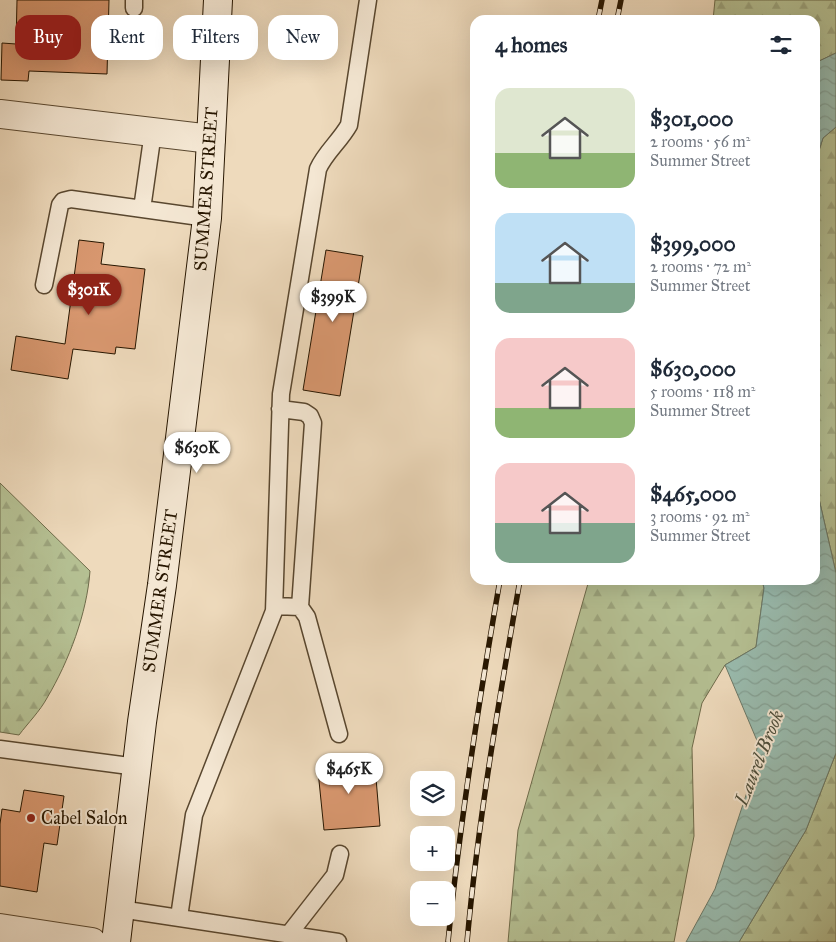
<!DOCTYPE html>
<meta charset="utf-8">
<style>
:root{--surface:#fff;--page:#f6f6f7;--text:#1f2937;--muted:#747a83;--accent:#8f2418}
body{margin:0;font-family:"IM FELL Great Primer",serif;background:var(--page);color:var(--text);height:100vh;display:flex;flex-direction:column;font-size:19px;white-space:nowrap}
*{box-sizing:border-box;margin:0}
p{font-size:16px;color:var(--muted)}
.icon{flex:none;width:28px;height:28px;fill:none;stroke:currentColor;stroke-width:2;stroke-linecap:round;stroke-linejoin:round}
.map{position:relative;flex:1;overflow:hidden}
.details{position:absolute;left:470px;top:15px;width:350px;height:570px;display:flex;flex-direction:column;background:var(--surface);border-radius:15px;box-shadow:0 5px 20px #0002}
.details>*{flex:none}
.guide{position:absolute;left:15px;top:15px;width:380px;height:45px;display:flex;gap:10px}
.tools{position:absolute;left:410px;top:771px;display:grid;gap:10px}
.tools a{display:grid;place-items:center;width:45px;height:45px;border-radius:10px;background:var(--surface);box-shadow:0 5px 20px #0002;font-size:25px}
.price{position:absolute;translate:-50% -42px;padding:0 11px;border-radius:18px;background:#fff;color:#222;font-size:16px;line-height:32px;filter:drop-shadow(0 1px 2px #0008)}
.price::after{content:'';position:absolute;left:50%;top:30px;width:15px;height:11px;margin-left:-8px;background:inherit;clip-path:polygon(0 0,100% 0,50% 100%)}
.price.on{background:var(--accent);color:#fff}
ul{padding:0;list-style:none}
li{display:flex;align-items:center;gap:15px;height:125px;padding:0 25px}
li span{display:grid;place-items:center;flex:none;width:140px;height:100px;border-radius:15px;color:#555}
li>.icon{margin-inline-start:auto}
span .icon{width:60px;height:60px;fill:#fffc;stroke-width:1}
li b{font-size:21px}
h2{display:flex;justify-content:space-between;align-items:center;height:60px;padding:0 25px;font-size:21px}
.pill{padding:0 18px;border-radius:15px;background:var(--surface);box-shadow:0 5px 20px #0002;font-size:18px;line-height:45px}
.pill.on{background:var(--accent);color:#fff}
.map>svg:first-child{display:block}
.forest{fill:url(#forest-firs);stroke:#6e6b4a}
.water{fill:url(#water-waves);stroke:#6b7968}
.building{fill:#d99870;stroke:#271600}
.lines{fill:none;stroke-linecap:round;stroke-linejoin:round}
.service-casing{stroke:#59472f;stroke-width:19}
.minor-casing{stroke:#59472f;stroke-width:30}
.secondary-casing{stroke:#271600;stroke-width:30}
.service{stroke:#f4e7d3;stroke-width:16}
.minor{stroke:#f4e7d3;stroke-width:28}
.secondary{stroke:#f4e7d3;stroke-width:28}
.rail-casing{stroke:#271600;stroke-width:5.5}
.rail{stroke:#f4e7d3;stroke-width:4;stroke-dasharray:11;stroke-linecap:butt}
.poi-dot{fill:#8f2418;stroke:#f4e7d3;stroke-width:2}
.labels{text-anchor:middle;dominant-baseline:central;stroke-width:4;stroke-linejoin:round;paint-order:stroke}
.street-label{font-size:18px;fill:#271600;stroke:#f4e7d3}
.poi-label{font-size:18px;fill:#271600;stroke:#f4e7d3;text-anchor:start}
.water-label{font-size:19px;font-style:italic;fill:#4f503d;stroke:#f4e7d3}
</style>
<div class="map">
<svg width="836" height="942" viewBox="0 0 836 942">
<defs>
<pattern id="forest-firs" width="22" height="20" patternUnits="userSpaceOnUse" patternTransform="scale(1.25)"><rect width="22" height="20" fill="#b5c093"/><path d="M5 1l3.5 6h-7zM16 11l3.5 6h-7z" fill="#9ca47d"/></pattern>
<pattern id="water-waves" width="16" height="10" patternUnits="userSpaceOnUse" patternTransform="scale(1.25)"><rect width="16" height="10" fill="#99bbae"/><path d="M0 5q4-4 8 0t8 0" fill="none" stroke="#84a094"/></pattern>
</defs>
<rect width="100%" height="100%" fill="#eedabc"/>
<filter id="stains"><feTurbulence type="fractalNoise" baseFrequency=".004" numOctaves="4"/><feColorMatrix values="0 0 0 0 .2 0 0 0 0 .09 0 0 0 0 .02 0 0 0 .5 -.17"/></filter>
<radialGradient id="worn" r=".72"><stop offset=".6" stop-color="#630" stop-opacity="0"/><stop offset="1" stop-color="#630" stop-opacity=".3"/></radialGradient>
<path class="forest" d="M715 0H836V53L815 63V20H713Z
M836 127V573L817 490 815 462V163L823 138Z
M0 483 90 571C87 613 69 661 47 698 40 711 28 723 19 735L0 732Z
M589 580H762L764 588 756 647 725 665 702 703 692 748 694 836 674 942H508L518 830Z
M836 753V942H739L806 830Z"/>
<path class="water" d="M836 53V127L823 138 815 163V63Z
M815 462 817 490 836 573V753L806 830 739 942H686L715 889 751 780 758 743 725 665 756 647 764 588 762 580H815Z"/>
<path class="building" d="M17 0H109L107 74 29 71 28 81 1 80 2 43 16 44Z
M79 240 104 243 101 264 145 269 135 349 116 347 115 354 73 349 68 379 11 370 16 336 65 344Z
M326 250 363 256 340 396 303 390Z
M363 756 364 767 375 766 380 826 324 830 318 771 330 770 329 759Z
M24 790 64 796 57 845 44 843 37 892 0 886V824L2 809 20 812Z"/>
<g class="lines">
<g class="service-casing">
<path id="service" d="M134 8V0
M142 209 153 132
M44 285 60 205 63 201 71 199 207 218
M280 409 304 412 310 416 313 423 300 607
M275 606 300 607 307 617 339 734
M0 749 137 767
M120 909 338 942
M179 917 194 815 274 611 281 394 318 169C325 153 340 141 349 125L368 0
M289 934 335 875 340 854"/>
</g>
<g class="minor-casing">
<path id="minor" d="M0 114 211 139
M0 928 92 942"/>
</g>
<g class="secondary-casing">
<path id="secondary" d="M116 942 142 722 162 585 207 218 218 0"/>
</g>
<use href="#service" class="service"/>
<use href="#minor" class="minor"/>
<use href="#secondary" class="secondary"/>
<g class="rail-casing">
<path id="rail" d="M598 20 602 0
M617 20 621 0
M448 942C460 821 479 700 500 580
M467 942C478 821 499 700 520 580"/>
</g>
<use href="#rail" class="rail"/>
</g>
<circle class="poi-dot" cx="31" cy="818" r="5"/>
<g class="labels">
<g class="street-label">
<text transform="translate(206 189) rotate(-86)">SUMMER STREET</text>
<text transform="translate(160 591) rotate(-82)">SUMMER STREET</text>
</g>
<g class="poi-label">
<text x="41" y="818">Cabel Salon</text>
</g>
<g class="water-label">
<text transform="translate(759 758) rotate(-68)">Laurel Brook</text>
</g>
</g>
<rect width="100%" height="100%" filter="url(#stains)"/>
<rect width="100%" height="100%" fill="url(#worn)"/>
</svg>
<div class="tools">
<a><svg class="icon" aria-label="layers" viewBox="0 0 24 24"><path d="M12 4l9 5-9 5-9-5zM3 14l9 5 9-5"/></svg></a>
<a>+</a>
<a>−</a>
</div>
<b class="price on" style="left:89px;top:316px">$301K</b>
<b class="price" style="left:333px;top:323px">$399K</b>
<b class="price" style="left:197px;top:474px">$630K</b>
<b class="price" style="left:349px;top:795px">$465K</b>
<div class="guide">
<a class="pill on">Buy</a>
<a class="pill">Rent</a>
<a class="pill">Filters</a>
<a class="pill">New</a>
</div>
<section class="details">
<h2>4 homes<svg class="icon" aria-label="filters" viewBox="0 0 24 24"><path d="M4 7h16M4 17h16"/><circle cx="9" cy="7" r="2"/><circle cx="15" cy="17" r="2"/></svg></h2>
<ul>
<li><span style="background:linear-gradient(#dfe7d0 65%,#8fb573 0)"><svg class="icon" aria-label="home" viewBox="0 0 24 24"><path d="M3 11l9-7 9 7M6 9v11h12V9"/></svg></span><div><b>$301,000</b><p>2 rooms · 56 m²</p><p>Summer Street</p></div></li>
<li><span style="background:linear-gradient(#bfe0f5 70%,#7fa58c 0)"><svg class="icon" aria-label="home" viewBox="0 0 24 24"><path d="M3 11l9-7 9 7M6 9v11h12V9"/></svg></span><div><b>$399,000</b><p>2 rooms · 72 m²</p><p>Summer Street</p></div></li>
<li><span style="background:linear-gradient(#f6c9c9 70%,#8fb573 0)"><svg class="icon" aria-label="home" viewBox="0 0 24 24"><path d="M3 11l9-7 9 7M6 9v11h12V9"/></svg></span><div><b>$630,000</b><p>5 rooms · 118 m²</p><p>Summer Street</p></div></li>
<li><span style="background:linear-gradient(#f6c9c9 60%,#7fa58c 0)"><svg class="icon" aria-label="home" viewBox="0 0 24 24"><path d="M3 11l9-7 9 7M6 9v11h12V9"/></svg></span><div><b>$465,000</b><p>3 rooms · 92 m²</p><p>Summer Street</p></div></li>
</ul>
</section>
</div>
